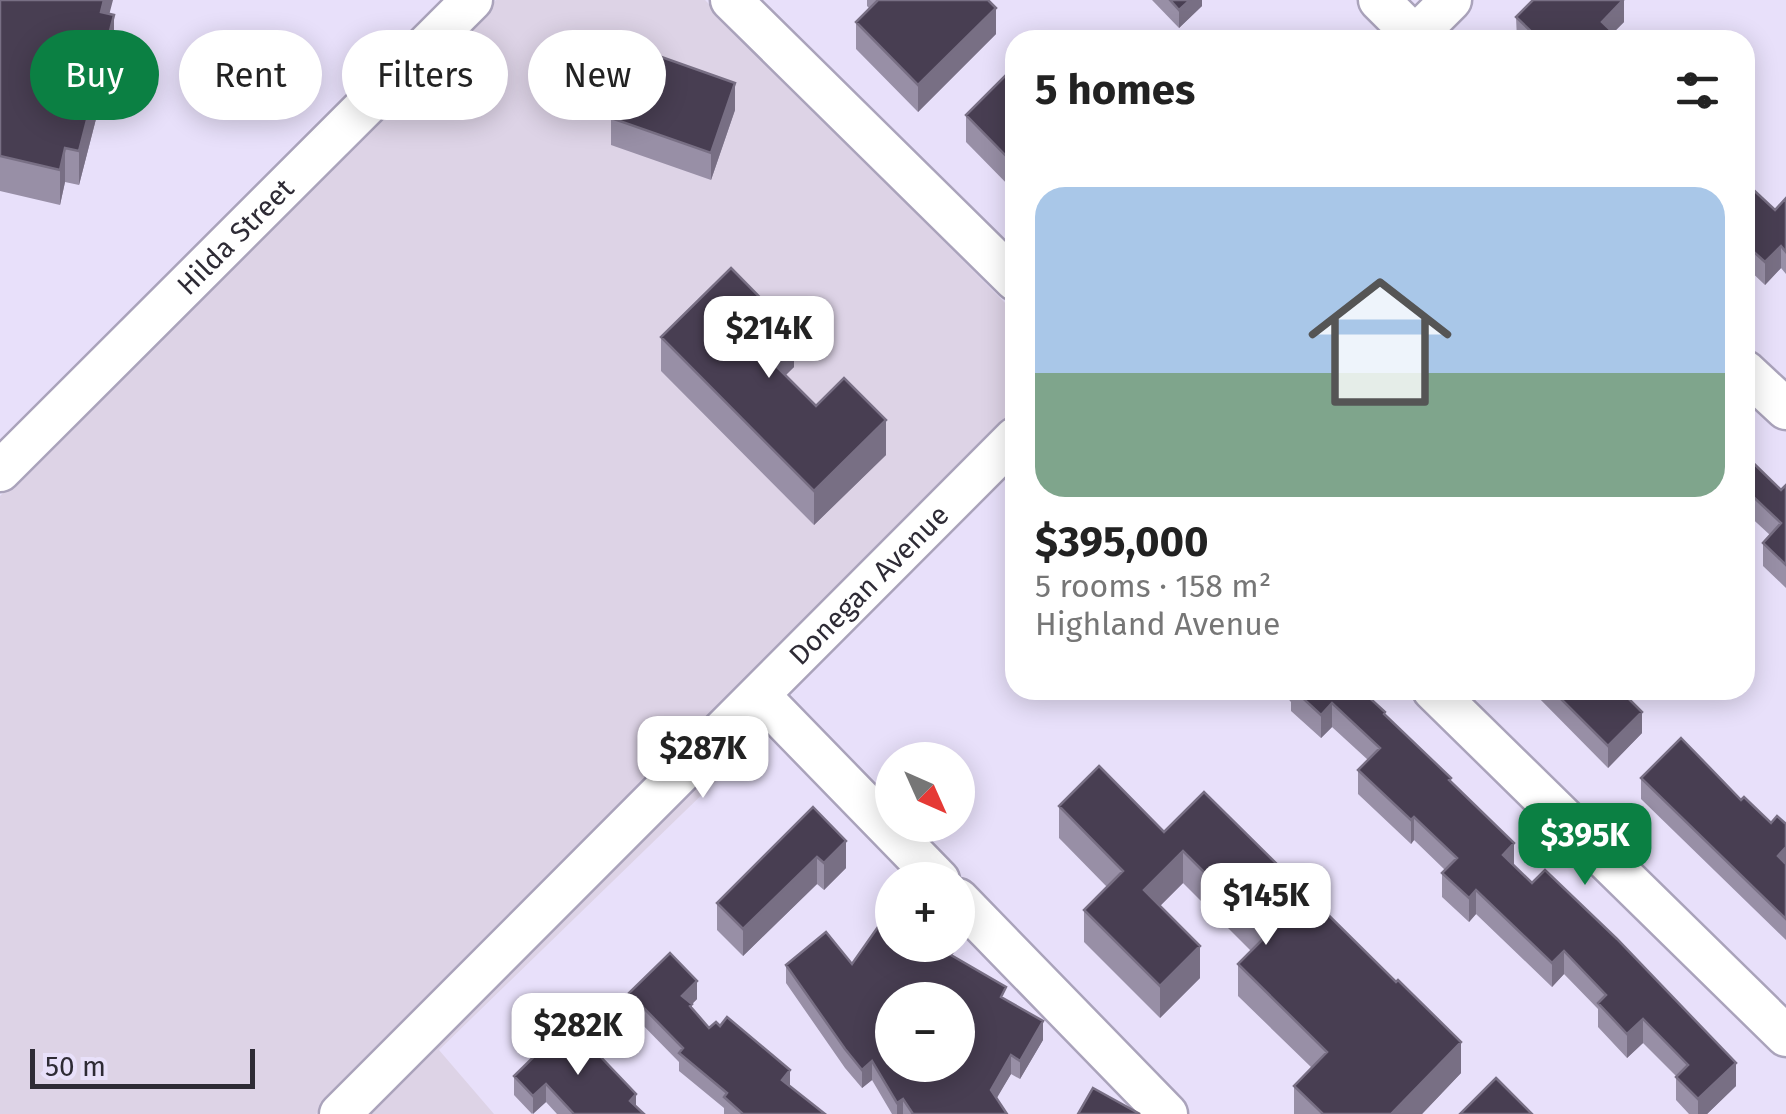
<!DOCTYPE html>
<meta charset="utf-8">
<style>
:root{--surface:#fff;--page:#f6f6f6;--text:#222;--muted:#767676;--accent:#0b8043}
body{margin:0;font-family:"Fira Sans",sans-serif;background:var(--page);color:var(--text);height:100vh;display:flex;flex-direction:column;font-size:38px;white-space:nowrap}
*{box-sizing:border-box;margin:0}
p{font-size:32px;color:var(--muted)}
.icon{flex:none;width:55px;height:55px;fill:none;stroke:currentColor;stroke-width:2;stroke-linecap:round;stroke-linejoin:round}
.map{position:relative;flex:1;overflow:hidden}
.drawer{position:absolute;left:1005px;top:30px;width:750px;height:670px;display:flex;flex-direction:column;background:var(--surface);border-radius:30px;box-shadow:0 5px 25px #0003}
.drawer>*{flex:none}
.hud{position:absolute;left:30px;top:30px;width:825px;height:90px;display:flex;gap:20px}
.needle{width:65px;rotate:135deg}
.controls{position:absolute;left:875px;top:742px;display:grid;gap:20px}
.controls a{display:grid;place-items:center;width:100px;height:100px;border-radius:50%;background:var(--surface);box-shadow:0 5px 25px #0003;font-size:50px}
.scale{position:absolute;left:30px;bottom:25px;width:225px;box-sizing:border-box;padding-left:10px;border:5px solid #2e2b35;border-top:0;font-size:28px;line-height:35px;white-space:nowrap;color:#2e2b35;-webkit-text-stroke:8px #e8e0fa;paint-order:stroke}
.price{position:absolute;translate:-50% -85px;padding:0 22px;border-radius:20px;background:#fff;color:#222;font-size:32px;line-height:65px;filter:drop-shadow(0 2px 5px #0008)}
.price::after{content:'';position:absolute;left:50%;top:60px;width:30px;height:22px;margin-left:-15px;background:inherit;clip-path:polygon(0 0,100% 0,50% 100%)}
.price.selected{background:var(--accent);color:#fff}
ul{padding:0;list-style:none}
li{display:grid;align-content:center;gap:20px;height:530px;padding:0 30px}
li span{display:grid;place-items:center;height:310px;border-radius:30px;color:#555}
li>.icon{margin-inline-start:auto}
span .icon{width:180px;height:180px;fill:#fffc;stroke-width:1}
li b{font-size:42px}
h2{display:flex;justify-content:space-between;align-items:center;height:120px;padding:0 30px;font-size:42px}
.chip{padding:0 35px;border-radius:45px;background:var(--surface);box-shadow:0 5px 25px #0003;font-size:35px;line-height:90px}
.chip.selected{background:var(--accent);color:#fff}
.map>svg:first-child{display:block}
.commercial{fill:#ddd3e6}
.lines{fill:none;stroke-linecap:round;stroke-linejoin:round}
.minor-casing{stroke:#aaa3bb;stroke-width:45}
.minor{stroke:#fff;stroke-width:40}
.wall{fill:#988fa6}
.shaded-wall{fill:#786f84}
.building{fill:#483e52;stroke:#786f84;stroke-width:2.5;fill-rule:evenodd}
.labels{text-anchor:middle;dominant-baseline:central;stroke-width:10;stroke-linejoin:round;paint-order:stroke}
.street-label{font-size:28px;fill:#2e2b35;stroke:#e8e0fa}
</style>
<div class="map">
<svg width="1786" height="1114" viewBox="0 0 1786 1114">
<rect width="100%" height="100%" fill="#e8e0fa"/>
<path class="commercial" d="M496 0H705L1015 313V413L316 1114H0V496Z
M760 719 764 724 748 741 752 746 439 1050 494 1114H364Z"/>
<g class="lines">
<g class="minor-casing">
<g id="minor">
<path d="M731 0 1015 280"/>
<path d="M1379 0 1419 40"/>
<path d="M1411 40 1451 0"/>
<path d="M1745 371 1786 409"/>
<path id="s1" d="M0 471 472 0"/>
<path d="M1433 690 1786 1036"/>
<path d="M759 695 939 880"/>
<path d="M958 899 1167 1114"/>
<path id="s2" d="M340 1114 1015 438"/>
</g>
</g>
<use href="#minor" class="minor"/>
</g>
<path class="wall" d="M0 0 109 14 114 49 79 185 65 182 60 205 0 191Z
M867 0H988L996 34 918 112 856 49V22L869 8 867 6Z
M1152 0H1202V6L1179 28Z
M1516 17 1624 22 1613 33 1621 40H1517Z
M1015 78V192L966 142V115Z
M735 110 711 180 611 145V118Z
M1745 182 1775 210 1786 198V274L1781 268 1765 285 1745 266Z
M661 337 794 367 786 375 816 406 886 455 814 525 661 371Z
M1745 427 1749 454 1747 457 1781 490 1786 485V588L1763 566V543L1770 535 1745 512Z
M1280 690H1361L1451 782 1514 866 1736 1086 1707 1114H1689L1676 1100V1076L1643 1043 1627 1058 1598 1027V1009L1564 974 1552 987 1476 914 1469 922 1442 897V873L1445 870 1414 840 1411 844 1358 794V770L1368 760 1332 727 1321 738 1291 711V702Z
M1531 690H1620L1642 733 1608 768Z
M1641 778 1741 800 1771 823 1786 824V940L1641 799Z
M1059 806 1164 832 1461 1073 1422 1114H1294V1086L1312 1068 1238 996V964L1251 951 1183 883 1160 906 1200 978 1160 1018 1084 942V910L1107 887 1059 838Z
M846 841V868L824 890 817 884 743 956 717 930V903Z
M957 959 1006 1000 1043 1040 1020 1079 1011 1074 996 1098 1007 1114H892L872 1080 862 1088 845 1068 786 983V965Z
M629 993 697 999 692 1004V1009L709 1028 825 1114H724V1108L679 1071V1062L629 1011Z
M565 1042 636 1107 644 1114H557L546 1102 532 1114 514 1095V1076Z"/>
<path class="shaded-wall" d="M104 0H113L101 46V12Z
M1190 0H1202V6L1179 28V10Z
M1624 0V22L1606 40 1602 22Z
M996 8V34L918 112V85Z
M114 15V49L79 185V151Z
M735 83V110L711 180V153Z
M65 148V182L60 205V170Z
M1781 246V268L1765 285V262Z
M794 332V367L768 392V358Z
M886 420V455L814 525V491Z
M1749 431V454L1745 459V436Z
M1332 703V727L1321 738V715Z
M1642 712V733L1608 768V746Z
M1414 817V840L1411 844V820Z
M846 841V868L824 890V863Z
M1514 843V866L1503 855Z
M1786 847V868L1778 856Z
M1183 851V883L1144 922V890Z
M817 857V884L743 956V929Z
M1476 890V914L1469 922V898Z
M1200 946V978L1160 1018V986Z
M1564 951V974L1552 987V963Z
M697 981V999L692 1004V1022L682 996Z
M1643 1019V1043L1627 1058V1034Z
M1043 1021V1040L1020 1079V1061Z
M1461 1042V1073L1422 1114H1391Z
M1011 1055V1074L991 1108V1090Z
M872 1061V1080L862 1088V1070Z
M1736 1063V1086L1707 1114H1698V1099Z
M790 1070V1089L782 1080Z
M546 1084V1102L533 1114V1096Z
M636 1094V1112L630 1101Z
M903 1099V1114H897V1103Z"/>
<path class="building" d="M0 0H104L101 12 114 15 79 151 65 148 60 170 0 156Z
M878 0H988L996 8 918 85 856 22Z
M1170 0H1190L1179 10Z
M1533 0H1623L1602 22 1621 40H1540L1516 17Z
M636 48 735 83 711 153 611 118Z
M1009 72 1015 78V165L966 115Z
M1745 182 1775 210 1786 198V252L1781 246 1765 262 1745 244Z
M731 268 794 332 768 358 816 406 844 378 886 420 814 491 661 337Z
M1745 455 1781 490 1786 485V565L1763 543 1781 523 1745 489Z
M1294 690H1361L1385 712 1384 714 1451 778 1449 780 1514 843 1503 855 1532 883 1545 870 1617 939 1736 1063 1698 1099 1676 1077 1688 1065 1643 1019 1627 1034 1598 1003 1606 995 1564 951 1552 963 1476 890 1469 898 1442 873 1457 858 1414 817 1411 820 1358 770 1380 748 1332 703 1321 715Z
M1552 690H1620L1642 712 1608 746Z
M1681 738 1741 800 1744 797 1771 823 1777 816 1786 824V847L1778 856 1786 864V919L1641 778Z
M1099 766 1164 832 1204 792 1396 982 1398 980 1461 1042 1391 1114H1323L1294 1086 1327 1052 1238 964 1267 935 1183 851 1144 890 1200 946 1160 986 1084 910 1123 871 1059 806Z
M813 807 846 841 824 863 817 857 743 929 717 903Z
M892 907V945H957L951 955 1006 987 1001 997 1043 1021 1020 1061 1011 1055 991 1090 1007 1114H913L903 1099 897 1103 872 1061 862 1070 845 1049 786 965 826 932 852 964ZM892 1000H958V1065H892Z
M670 953 697 981 682 996 692 1004 690 1006 709 1028 716 1022 720 1026 727 1017 790 1070 782 1080 825 1114H743L724 1097 727 1093 679 1053 683 1048 629 993Z
M576 1031 636 1094 630 1101 644 1114H574L546 1084 533 1096 514 1076 557 1034 565 1042Z
M1496 1078 1532 1114H1460Z
M1093 1088 1140 1114H1078Z"/>
<g class="labels">
<g class="street-label">
<text stroke="none"><textPath href="#s1" startOffset="332">Hilda Street</textPath></text>
<text stroke="none"><textPath href="#s2" startOffset="748">Donegan Avenue</textPath></text>
</g>
</g>
</svg>
<div class="controls">
<a><svg class="needle" viewBox="-14 -14 28 28"><path d="M0-13l5 13h-10z" fill="#e53935"/><path d="M0 13l5-13h-10z" fill="#767676"/></svg></a>
<a>+</a>
<a>−</a>
</div>
<div class="scale">50 m</div>
<b class="price" style="left:769px;top:381px">$214K</b>
<b class="price" style="left:703px;top:801px">$287K</b>
<b class="price selected" style="left:1585px;top:888px">$395K</b>
<b class="price" style="left:1266px;top:948px">$145K</b>
<b class="price" style="left:578px;top:1078px">$282K</b>
<div class="hud">
<a class="chip selected">Buy</a>
<a class="chip">Rent</a>
<a class="chip">Filters</a>
<a class="chip">New</a>
</div>
<section class="drawer">
<h2>5 homes<svg class="icon" aria-label="filters" viewBox="0 0 24 24"><path d="M4 7h16M4 17h16"/><circle cx="9" cy="7" r="2"/><circle cx="15" cy="17" r="2"/></svg></h2>
<ul>
<li><span style="background:linear-gradient(#a9c7e8 60%,#7fa58c 0)"><svg class="icon" aria-label="home" viewBox="0 0 24 24"><path d="M3 11l9-7 9 7M6 9v11h12V9"/></svg></span><div><b>$395,000</b><p>5 rooms · 158 m²</p><p>Highland Avenue</p></div></li>
</ul>
</section>
</div>
